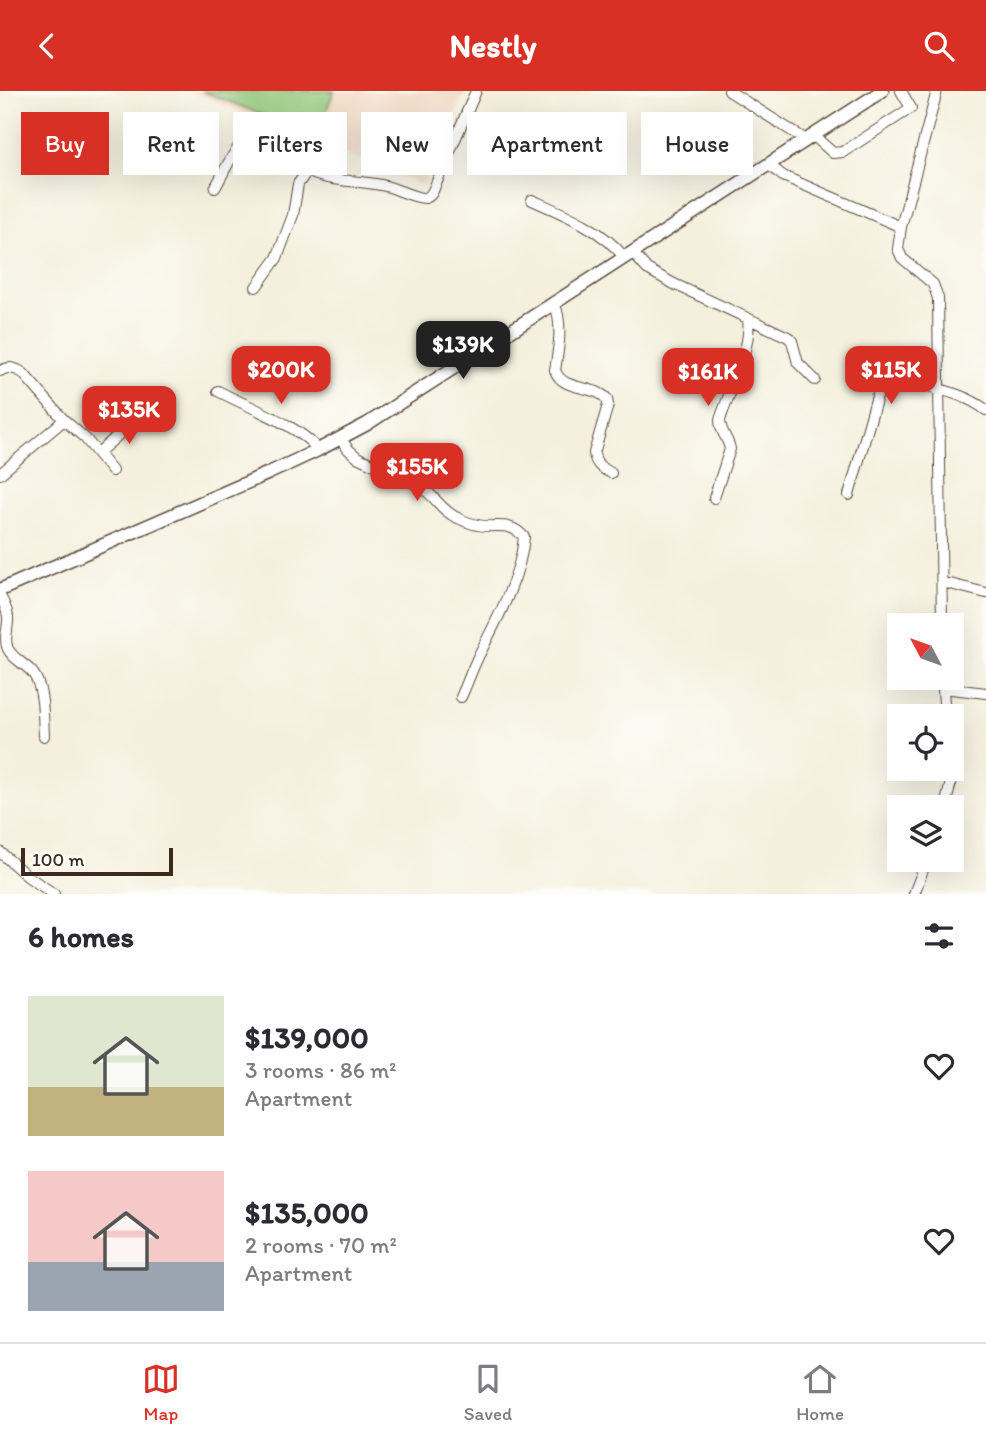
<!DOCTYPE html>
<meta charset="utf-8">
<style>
:root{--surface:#fff;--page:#f7f7f7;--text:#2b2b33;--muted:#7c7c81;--line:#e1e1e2;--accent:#d93025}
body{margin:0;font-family:Itim,sans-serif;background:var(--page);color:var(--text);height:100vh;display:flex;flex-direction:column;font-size:26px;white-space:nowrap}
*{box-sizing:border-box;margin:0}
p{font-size:23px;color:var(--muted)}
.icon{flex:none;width:38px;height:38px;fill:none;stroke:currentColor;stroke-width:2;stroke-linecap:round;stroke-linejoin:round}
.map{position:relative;height:803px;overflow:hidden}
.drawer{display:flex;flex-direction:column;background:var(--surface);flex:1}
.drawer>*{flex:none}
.top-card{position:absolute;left:21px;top:21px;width:945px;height:63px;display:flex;gap:14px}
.needle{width:46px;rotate:311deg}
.controls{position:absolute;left:887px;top:522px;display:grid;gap:14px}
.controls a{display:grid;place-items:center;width:77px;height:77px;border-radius:0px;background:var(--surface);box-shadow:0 7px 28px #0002;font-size:35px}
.scale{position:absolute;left:21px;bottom:18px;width:152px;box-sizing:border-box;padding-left:7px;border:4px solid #3b2a1e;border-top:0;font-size:19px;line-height:24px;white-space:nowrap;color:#3b2a1e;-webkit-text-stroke:5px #fdfcf7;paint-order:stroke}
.price{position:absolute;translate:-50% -60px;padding:0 16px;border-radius:14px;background:var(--accent);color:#fff;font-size:23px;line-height:46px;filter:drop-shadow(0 2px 4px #0008)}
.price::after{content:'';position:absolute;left:50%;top:42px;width:21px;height:16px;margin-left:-10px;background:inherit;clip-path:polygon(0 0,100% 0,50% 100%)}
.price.selected{background:#222;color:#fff}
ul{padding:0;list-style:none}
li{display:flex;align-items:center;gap:21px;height:175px;padding:0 28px}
li span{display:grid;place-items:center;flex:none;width:196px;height:140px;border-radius:0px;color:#555}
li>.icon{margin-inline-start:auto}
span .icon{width:84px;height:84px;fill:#fffc;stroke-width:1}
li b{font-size:30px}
h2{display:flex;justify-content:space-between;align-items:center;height:84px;padding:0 28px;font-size:30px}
.tag{padding:0 24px;border-radius:0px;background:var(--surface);box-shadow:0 7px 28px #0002;font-size:24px;line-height:63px}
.tag.selected{background:var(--accent);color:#fff}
header{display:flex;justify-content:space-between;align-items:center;height:91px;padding:0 28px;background:var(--accent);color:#fff;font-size:32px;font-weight:700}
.tab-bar{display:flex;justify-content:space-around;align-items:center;height:98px;border-top:2px solid var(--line);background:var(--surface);font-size:19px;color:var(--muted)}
.tab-bar a{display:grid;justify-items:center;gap:4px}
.tab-bar .selected{color:var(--accent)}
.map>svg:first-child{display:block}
.built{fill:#f2d5bd}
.green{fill:#93c87a;stroke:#67794c;stroke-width:2}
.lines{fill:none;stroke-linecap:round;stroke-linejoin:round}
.minor-casing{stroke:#57483b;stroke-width:12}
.tertiary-casing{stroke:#57483b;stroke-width:15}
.minor{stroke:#fff;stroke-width:10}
.tertiary{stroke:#fff;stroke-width:12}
</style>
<header><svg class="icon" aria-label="back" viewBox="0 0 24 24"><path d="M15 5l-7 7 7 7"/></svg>Nestly<svg class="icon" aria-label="search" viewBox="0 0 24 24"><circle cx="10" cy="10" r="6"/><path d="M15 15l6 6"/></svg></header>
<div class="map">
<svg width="986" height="803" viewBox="0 0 986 803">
<rect width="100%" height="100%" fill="#fdfcf7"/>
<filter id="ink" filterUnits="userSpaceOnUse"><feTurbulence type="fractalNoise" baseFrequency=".0143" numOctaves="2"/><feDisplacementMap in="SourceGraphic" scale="14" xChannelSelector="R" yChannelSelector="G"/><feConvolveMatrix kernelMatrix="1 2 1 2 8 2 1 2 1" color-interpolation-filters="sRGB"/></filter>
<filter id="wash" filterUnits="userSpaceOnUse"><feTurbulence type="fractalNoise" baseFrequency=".00686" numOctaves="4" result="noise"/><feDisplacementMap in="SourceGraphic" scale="28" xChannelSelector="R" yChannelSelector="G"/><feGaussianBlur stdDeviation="1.57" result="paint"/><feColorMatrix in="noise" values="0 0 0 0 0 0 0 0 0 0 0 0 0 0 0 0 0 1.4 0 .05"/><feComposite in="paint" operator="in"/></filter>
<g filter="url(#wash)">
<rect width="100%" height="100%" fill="#f4f0dd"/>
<path class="built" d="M189 0H465L424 95Z"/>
<path class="green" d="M202 0H334L316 45Z"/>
</g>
<g filter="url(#ink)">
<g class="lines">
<g class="minor-casing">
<path id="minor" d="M729 0 806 49
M937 0 901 136 898 158 902 167 933 193 938 207 942 534
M814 45 833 62 843 61 911 17 901 0
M769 74 783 85 901 136
M215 97C221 87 237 51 248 48 262 44 292 70 304 78 327 93 363 88 389 96 397 98 417 108 425 107 431 106 433 100 435 95L476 0
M532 109C564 123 602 138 624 166
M632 161 647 178 674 193 788 246 792 250 798 272 815 289
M256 196 277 167 293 124 298 93 307 80
M554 211C563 232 559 256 555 279 562 301 594 293 607 308L608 314 594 362C595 373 601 377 611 382
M0 280C9 275 15 277 23 282L64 329 0 383
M218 300C246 315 301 335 318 359
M64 329 85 347 112 380
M340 347 348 358 357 366C380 377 405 385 425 399 437 408 444 422 458 427 464 430 472 433 478 434 496 438 509 429 524 446 521 484 498 527 481 560 473 575 468 591 461 606
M98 362 140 325
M849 404 877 305C883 298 888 289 898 289 905 288 913 292 920 293 943 299 967 304 986 319
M714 407 730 358C728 347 720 341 720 329 729 300 752 258 748 228
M942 491 986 502
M0 505C4 512 7 518 8 526 9 537 3 548 8 558 13 568 25 573 32 581 44 595 43 627 44 645
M942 586 945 625
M943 597 986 602
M945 716 950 695 951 677
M0 761 27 785 54 803
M914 803 927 768"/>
</g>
<g class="tertiary-casing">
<path id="tertiary" d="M0 499 269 382 318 359 367 333 882 0"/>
</g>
<use href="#minor" class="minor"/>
<use href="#tertiary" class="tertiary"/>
</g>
</g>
</svg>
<div class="controls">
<a><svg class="needle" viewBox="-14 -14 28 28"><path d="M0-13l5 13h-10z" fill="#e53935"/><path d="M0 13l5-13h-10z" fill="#7c7c81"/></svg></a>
<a><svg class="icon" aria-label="locate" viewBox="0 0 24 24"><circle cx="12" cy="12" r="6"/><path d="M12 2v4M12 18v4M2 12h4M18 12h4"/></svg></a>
<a><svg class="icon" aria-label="layers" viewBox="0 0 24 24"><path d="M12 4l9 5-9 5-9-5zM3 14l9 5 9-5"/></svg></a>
</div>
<div class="scale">100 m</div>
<b class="price selected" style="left:463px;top:290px">$139K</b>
<b class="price" style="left:281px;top:315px">$200K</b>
<b class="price" style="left:891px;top:315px">$115K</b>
<b class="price" style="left:708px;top:317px">$161K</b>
<b class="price" style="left:129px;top:355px">$135K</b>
<b class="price" style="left:417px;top:412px">$155K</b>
<div class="top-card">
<a class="tag selected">Buy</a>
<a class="tag">Rent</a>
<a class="tag">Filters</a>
<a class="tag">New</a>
<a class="tag">Apartment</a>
<a class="tag">House</a>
</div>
</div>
<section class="drawer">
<h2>6 homes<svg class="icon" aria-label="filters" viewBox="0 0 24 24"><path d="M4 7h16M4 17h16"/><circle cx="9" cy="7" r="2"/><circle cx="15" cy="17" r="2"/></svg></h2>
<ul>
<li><span style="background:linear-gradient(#dfe7d0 65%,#c2b280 0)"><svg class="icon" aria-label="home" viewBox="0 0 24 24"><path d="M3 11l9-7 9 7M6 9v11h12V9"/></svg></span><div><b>$139,000</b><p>3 rooms · 86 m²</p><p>Apartment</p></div><svg class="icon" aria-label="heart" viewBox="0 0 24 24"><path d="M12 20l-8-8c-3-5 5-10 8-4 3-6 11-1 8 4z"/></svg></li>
<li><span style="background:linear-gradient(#f6c9c9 65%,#9aa5b1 0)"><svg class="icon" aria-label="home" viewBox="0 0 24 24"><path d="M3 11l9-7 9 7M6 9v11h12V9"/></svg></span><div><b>$135,000</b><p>2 rooms · 70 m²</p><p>Apartment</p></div><svg class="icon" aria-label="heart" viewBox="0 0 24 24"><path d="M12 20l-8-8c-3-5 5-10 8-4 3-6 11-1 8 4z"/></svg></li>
</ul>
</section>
<nav class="tab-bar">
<a class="selected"><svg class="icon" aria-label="map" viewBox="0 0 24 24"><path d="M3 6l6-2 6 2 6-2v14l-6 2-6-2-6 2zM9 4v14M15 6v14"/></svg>Map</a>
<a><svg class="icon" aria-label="saved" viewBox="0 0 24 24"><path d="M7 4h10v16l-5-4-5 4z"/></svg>Saved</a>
<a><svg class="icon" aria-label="home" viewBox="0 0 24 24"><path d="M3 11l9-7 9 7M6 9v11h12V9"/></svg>Home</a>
</nav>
